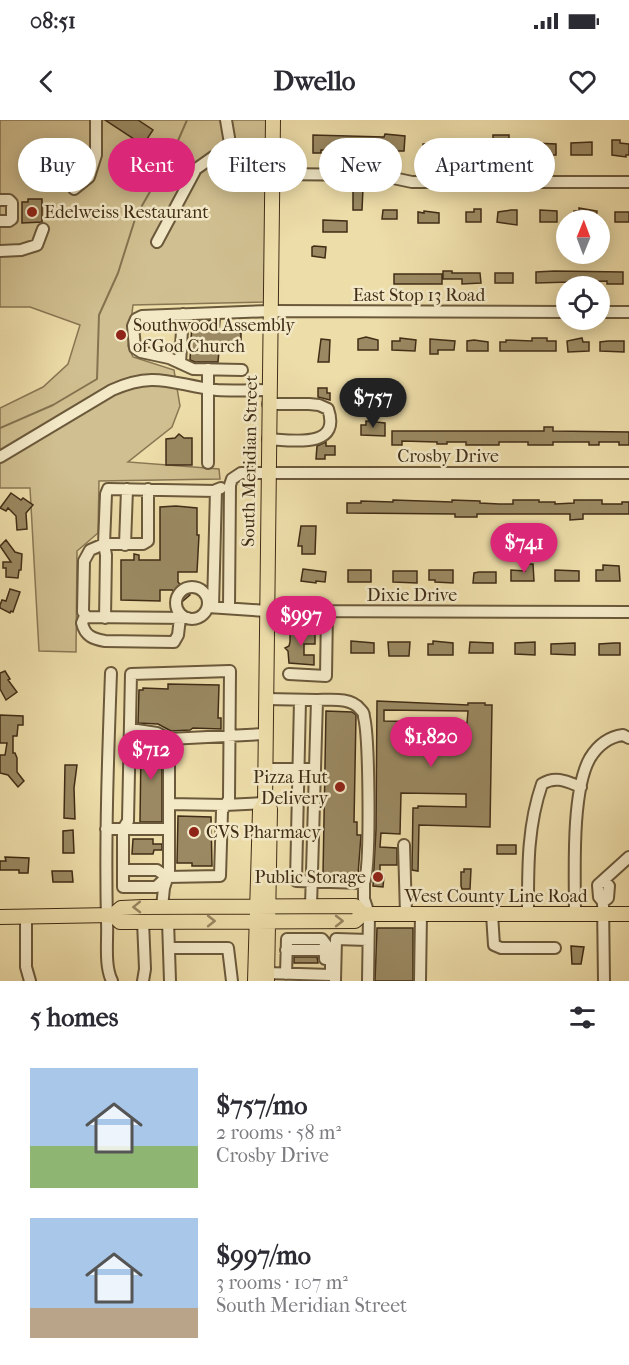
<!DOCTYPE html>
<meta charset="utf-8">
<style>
:root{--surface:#fff;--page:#f7f7f7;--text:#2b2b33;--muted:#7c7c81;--accent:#db2777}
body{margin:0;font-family:"IM FELL French Canon",serif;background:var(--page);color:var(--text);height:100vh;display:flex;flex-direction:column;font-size:22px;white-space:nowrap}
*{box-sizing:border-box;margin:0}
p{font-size:20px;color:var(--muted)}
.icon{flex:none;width:33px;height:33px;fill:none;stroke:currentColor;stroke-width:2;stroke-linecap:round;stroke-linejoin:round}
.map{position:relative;height:861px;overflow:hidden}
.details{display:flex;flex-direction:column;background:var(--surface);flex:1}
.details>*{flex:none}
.banner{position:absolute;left:18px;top:18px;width:594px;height:54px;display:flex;gap:12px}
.needle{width:39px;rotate:1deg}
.tools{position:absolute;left:556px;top:90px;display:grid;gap:12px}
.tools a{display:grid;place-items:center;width:54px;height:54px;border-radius:50%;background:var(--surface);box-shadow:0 3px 15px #0003;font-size:30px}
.price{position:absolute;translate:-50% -51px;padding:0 14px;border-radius:21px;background:var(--accent);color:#fff;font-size:20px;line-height:39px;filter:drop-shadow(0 2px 3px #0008)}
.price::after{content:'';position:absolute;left:50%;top:36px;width:18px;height:14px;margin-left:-9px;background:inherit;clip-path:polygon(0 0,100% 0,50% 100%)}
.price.on{background:#222;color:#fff}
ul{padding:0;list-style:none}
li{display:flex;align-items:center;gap:18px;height:150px;padding:0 30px}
li span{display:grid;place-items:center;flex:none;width:168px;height:120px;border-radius:0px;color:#555}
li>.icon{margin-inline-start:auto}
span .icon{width:72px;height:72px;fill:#fffc;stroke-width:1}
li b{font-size:26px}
h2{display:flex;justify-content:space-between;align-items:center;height:72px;padding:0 30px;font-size:26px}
.chip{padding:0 21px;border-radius:27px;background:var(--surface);box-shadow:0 3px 15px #0003;font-size:21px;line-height:54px}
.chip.on{background:var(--accent);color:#fff}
.status{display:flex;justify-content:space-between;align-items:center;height:42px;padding:0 30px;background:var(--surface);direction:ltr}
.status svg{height:16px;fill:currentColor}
header{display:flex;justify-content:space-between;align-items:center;height:78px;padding:0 30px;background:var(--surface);font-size:27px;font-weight:700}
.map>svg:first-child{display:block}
.green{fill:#d0bf90;stroke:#887653;stroke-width:1.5}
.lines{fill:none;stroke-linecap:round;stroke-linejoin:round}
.stream{stroke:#847350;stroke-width:2}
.building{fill:#9a8962;stroke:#402d16;stroke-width:1.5;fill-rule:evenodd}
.minor-casing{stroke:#6b593b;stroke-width:14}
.major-casing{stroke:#402d16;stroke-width:16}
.minor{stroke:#f3e9c7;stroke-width:10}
.major{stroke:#eddda9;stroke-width:14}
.oneway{stroke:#968560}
.poi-dot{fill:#8f2418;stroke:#f3e9c7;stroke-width:2}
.labels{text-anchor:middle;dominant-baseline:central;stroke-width:5;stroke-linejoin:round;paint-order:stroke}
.poi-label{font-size:18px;fill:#402d16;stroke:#f3e9c7;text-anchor:start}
.street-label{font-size:18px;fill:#402d16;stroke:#f3e9c7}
</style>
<div class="status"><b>08:51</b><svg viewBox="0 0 49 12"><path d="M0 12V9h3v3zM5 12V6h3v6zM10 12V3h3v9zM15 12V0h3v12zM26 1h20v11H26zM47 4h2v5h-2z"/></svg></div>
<header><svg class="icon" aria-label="back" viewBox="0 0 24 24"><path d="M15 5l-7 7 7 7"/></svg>Dwello<svg class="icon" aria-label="heart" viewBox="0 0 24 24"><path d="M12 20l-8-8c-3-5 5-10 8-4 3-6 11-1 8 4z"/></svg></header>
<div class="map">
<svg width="629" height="861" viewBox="0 0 629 861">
<rect width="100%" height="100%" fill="#eddda9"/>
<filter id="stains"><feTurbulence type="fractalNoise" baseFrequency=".00333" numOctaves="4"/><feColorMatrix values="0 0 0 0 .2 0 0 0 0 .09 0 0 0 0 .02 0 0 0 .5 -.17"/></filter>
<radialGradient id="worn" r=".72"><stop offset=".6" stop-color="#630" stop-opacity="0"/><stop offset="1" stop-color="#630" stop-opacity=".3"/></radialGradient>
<path class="green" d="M0 0H273L270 182 133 185 128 226 133 237 174 250 180 286 172 307 128 342 219 349 220 359 99 361 98 413 77 431 76 532 39 531 30 368H0V288L43 267 68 244 80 205 30 187H0Z"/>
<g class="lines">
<path class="stream" d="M0 308 53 285 97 259 99 195 118 153 136 96 173 32 187 0"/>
</g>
<path class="building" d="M105 0H138L153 10 143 25Z
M385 14 405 16 404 31H393V34L379 33V30H362V33L324 30H321V33H313V15L384 17Z
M493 15H509V23H516V36L510 35V38L500 35V25H493Z
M612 20H620V23L629 24V35H626V37L612 35Z
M592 22V35H571V23Z
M534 23 556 24V35H549V37L534 35Z
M423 24H438V35H423Z
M456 24H478L477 35 456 34Z
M353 68H363L362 90H353Z
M28 79H42V102L22 103V82H28Z
M579 88 597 91 596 100H574V91H579Z
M474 89H481V102H466V92H474Z
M383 90H397V99H382Z
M511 90H517V105L497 102 498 92Z
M540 90 557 91V102H540Z
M424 91 439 93V103H418V92L424 93Z
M615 92H629V102H615Z
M323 100 347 101V112H323Z
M314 126 326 127 325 138 312 136V127Z
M443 151H452V153H480L481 163 462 164V159H443Z
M554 151 623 152V164H607V161L536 163V152Z
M495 153H513V163H495Z
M394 154H442V164H394Z
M220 200 219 212 241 213V232L219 231 218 242H195L190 240 192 202Z
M366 217 378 220V230H358V219Z
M400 218 416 220 415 231 392 230V221H400Z
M532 218H547V221H556V231H500V222H506V220L532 221Z
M582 218 583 222H589V231L568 232 567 221Z
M321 219 330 220 329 242H318Z
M430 219 455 221 454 230H438V234H430Z
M474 220 488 222V231H467V221Z
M608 221H624V232L600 231V222Z
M318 268H327V273H330V280L318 277Z
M366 301 385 303V316L361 315V305H366Z
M544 307H553V311L629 312V325H619V322H599V325H589V322H553V325H528V322H499V325H466V322H447V324H437V322L402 321V325H392V311H544Z
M179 314 184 318H192V345H166V319L175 318Z
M326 322V326H335V335H325V339H316L317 326Z
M11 373 21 380 23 378 33 385 26 393 27 409 17 410 16 396 8 388 6 391 0 388Z
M393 380 452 382V380L480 381V383L499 384H513V380H539V382H555V384L574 383V380H602V384H622V382H629V394H583V399L570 400V394H477V397H455V394L347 393V383H361V381L393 382Z
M176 386 197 388V415H199L197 452H178V462L190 475 183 481 172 470H160V481L121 480V440H134V434L139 435V440H160V387Z
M301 406H316L315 434H302V426H298Z
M6 420 15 432 22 434 21 450H19L18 458 6 457V448H3V442H11L0 426Z
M525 444H533L534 461H511V450L525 451Z
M603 445 619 446 620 461H596V450H603Z
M303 449 326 452 325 462 316 461V463L301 461Z
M348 450H371V462H348Z
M429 450H453V463L435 462V460H429Z
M555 450 579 451V461H555Z
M393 451H417V463L393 462Z
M479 452H496V463H473L474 453Z
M10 469 20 472 13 492 11 491 10 493 0 488V485L2 480 6 481Z
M290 510H315V524H304V535H314V545L289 543 288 531 285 528 289 526 290 522Z
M351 521 374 523V533H351Z
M433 521 453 523V535H428V524H433Z
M388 522H410L409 536H389Z
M470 522 493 523V533H469Z
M535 522V535L515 534V523Z
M575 523V535L551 534V524Z
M614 523H620V535H599V524Z
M5 551 10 559 8 560 17 572 6 580 0 569V553Z
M168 564 219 565 218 598H221V609L193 608 190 610 171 611 158 604 138 603 139 570H143V568L168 569Z
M377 581 468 585V583H485V585H492L490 707 419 705 418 751 412 750 413 688H418V686L466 687V674L401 673 400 714 381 713 380 727 397 728V745H380V757H384L383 767 373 766 376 709ZM384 590 468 591 467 603 384 601Z
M326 591 352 592 356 595 354 702H357V715H361L358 755 323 754Z
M0 595 23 596V605H18L17 616H13V633H15L17 638V652L24 661 18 667 8 655 0 653V635H5L7 623H0Z
M139 620H155L162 624V702H140L141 629H139Z
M65 645H77L74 668 75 699 64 698Z
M178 696 211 697 212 746H192V743H177Z
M73 710 74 733H63V711Z
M133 719H153V724H162V730H154L153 734H132Z
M497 725H516V734H497Z
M5 737 29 738 28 753H19V750H0V741H6Z
M464 749H471L470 769H462L461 766V752H464Z
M52 751H72L73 762H53Z
M377 808H413V861H375Z
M571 826 584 827 581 844H572Z
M294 837H317L318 843H294Z"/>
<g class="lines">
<g class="minor-casing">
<path id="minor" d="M226 0 233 41 240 52 272 54 379 55 412 62H629
M74 69 89 57 96 35V0
M0 80H9L12 83V99L9 101H0
M157 122 196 49 213 37 231 30
M0 131 21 130 37 125 43 109
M600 192H629
M180 243 183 194
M208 249V343
M242 250 193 249 169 238 141 232 135 228 133 206 136 199 142 196 270 191 567 192
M268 319C290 320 342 330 328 289L319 285 309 284H268
M0 337 112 270C156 250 173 265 217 270 234 271 252 270 268 270
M125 425 127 369
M176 483a16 16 0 1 1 32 0a16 16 0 1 1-32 0Z
M208 487 267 491 629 492
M213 487 216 370 221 368
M229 488 230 365 232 359 241 353H629
M85 496 82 503C85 516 93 519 105 521L174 522 178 515 180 498
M105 498 106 435 104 424H143L148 421V369
M188 498 87 497 83 492 84 441 90 430 104 424 106 374 108 369 216 371
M230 551 229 679 222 691 220 756 167 757 157 750H123V709L128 701 131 554Z
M111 553C108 636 105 719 107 802 108 820 104 845 112 861
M289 554 326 556 327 491
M266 579 317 580 311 786
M300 580 296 761 364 763V779L369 794 368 861
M317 580C330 580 351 577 360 589 363 592 364 593 364 597 369 617 371 748 364 763
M130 609 157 613 169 619
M265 649H315
M169 684V619L265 614
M106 709H169
M404 725 406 794
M123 750V767H156L167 757
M603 782 608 778 609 766 604 760
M162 787 164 768 169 752V684L225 685 265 683
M492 794 494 825 501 828H555
M528 794C528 750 527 707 542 664 556 655 568 662 581 667
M575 794C575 755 571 671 590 638 598 625 608 617 623 615L629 618
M26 797V847L30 861
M168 801 170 861
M169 828H228L232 861
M286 830H322L325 834V839
M267 853 331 855V831L322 819H287L286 854
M143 861 145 849 143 801
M335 861 336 819 368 820
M420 861 421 794
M604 861 603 782 599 777 598 765 629 737"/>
</g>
<g class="major-casing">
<path id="major" d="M265 683 270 689 267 861
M113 795 120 802 355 801 363 794H629
M0 797 113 795 121 788 143 787 355 786 363 794
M255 861 260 690 265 683 273 0"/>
</g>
<use href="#minor" class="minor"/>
<use href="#major" class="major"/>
</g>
<defs><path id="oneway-chevron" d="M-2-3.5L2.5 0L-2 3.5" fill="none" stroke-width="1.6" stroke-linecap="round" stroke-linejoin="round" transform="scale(1.5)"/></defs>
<g class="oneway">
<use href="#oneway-chevron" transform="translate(137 787) rotate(179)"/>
<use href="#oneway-chevron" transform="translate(211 801)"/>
<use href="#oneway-chevron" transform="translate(339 801)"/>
</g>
<g class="poi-dot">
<circle cx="32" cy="92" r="6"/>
<circle cx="121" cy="215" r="6"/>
<circle cx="340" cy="667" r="6"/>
<circle cx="194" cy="712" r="6"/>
<circle cx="378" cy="757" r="6"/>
</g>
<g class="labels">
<g class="poi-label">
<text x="44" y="92">Edelweiss Restaurant</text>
<text x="133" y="205">Southwood Assembly<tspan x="133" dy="21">of God Church</tspan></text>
<text x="328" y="657" text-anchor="end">Pizza Hut<tspan x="328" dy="21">Delivery</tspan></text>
<text x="206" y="712">CVS Pharmacy</text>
<text x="366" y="757" text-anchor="end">Public Storage</text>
</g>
<g class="street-label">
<text x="419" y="175">East Stop 13 Road</text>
<text x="448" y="336">Crosby Drive</text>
<text transform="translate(250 341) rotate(-89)">South Meridian Street</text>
<text x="412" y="475">Dixie Drive</text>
<text x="496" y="776">West County Line Road</text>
</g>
</g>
<rect width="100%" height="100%" filter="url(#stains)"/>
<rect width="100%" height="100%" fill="url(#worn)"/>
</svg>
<div class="tools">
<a><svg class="needle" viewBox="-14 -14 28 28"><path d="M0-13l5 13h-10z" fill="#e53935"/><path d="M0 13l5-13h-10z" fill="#7c7c81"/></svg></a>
<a><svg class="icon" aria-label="locate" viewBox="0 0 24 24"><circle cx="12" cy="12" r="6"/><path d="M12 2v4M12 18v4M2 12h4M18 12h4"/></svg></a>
</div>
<b class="price on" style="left:373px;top:309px">$757</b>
<b class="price" style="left:524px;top:454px">$741</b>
<b class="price" style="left:301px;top:527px">$997</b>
<b class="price" style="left:431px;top:648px">$1,820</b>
<b class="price" style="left:151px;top:661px">$712</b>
<div class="banner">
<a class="chip">Buy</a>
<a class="chip on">Rent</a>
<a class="chip">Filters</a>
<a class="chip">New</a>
<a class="chip">Apartment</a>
</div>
</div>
<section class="details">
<h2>5 homes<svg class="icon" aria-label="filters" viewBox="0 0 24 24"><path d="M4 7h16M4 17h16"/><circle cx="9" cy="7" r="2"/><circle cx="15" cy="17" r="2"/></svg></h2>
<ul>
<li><span style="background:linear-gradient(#a9c7e8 65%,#8fb573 0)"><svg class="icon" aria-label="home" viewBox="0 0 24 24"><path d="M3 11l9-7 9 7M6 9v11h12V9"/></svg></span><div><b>$757/mo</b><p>2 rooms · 58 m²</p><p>Crosby Drive</p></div></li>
<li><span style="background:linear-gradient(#a9c7e8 75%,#b9a48a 0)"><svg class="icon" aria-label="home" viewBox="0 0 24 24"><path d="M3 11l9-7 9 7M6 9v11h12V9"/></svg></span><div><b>$997/mo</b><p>3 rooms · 107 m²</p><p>South Meridian Street</p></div></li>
</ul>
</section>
